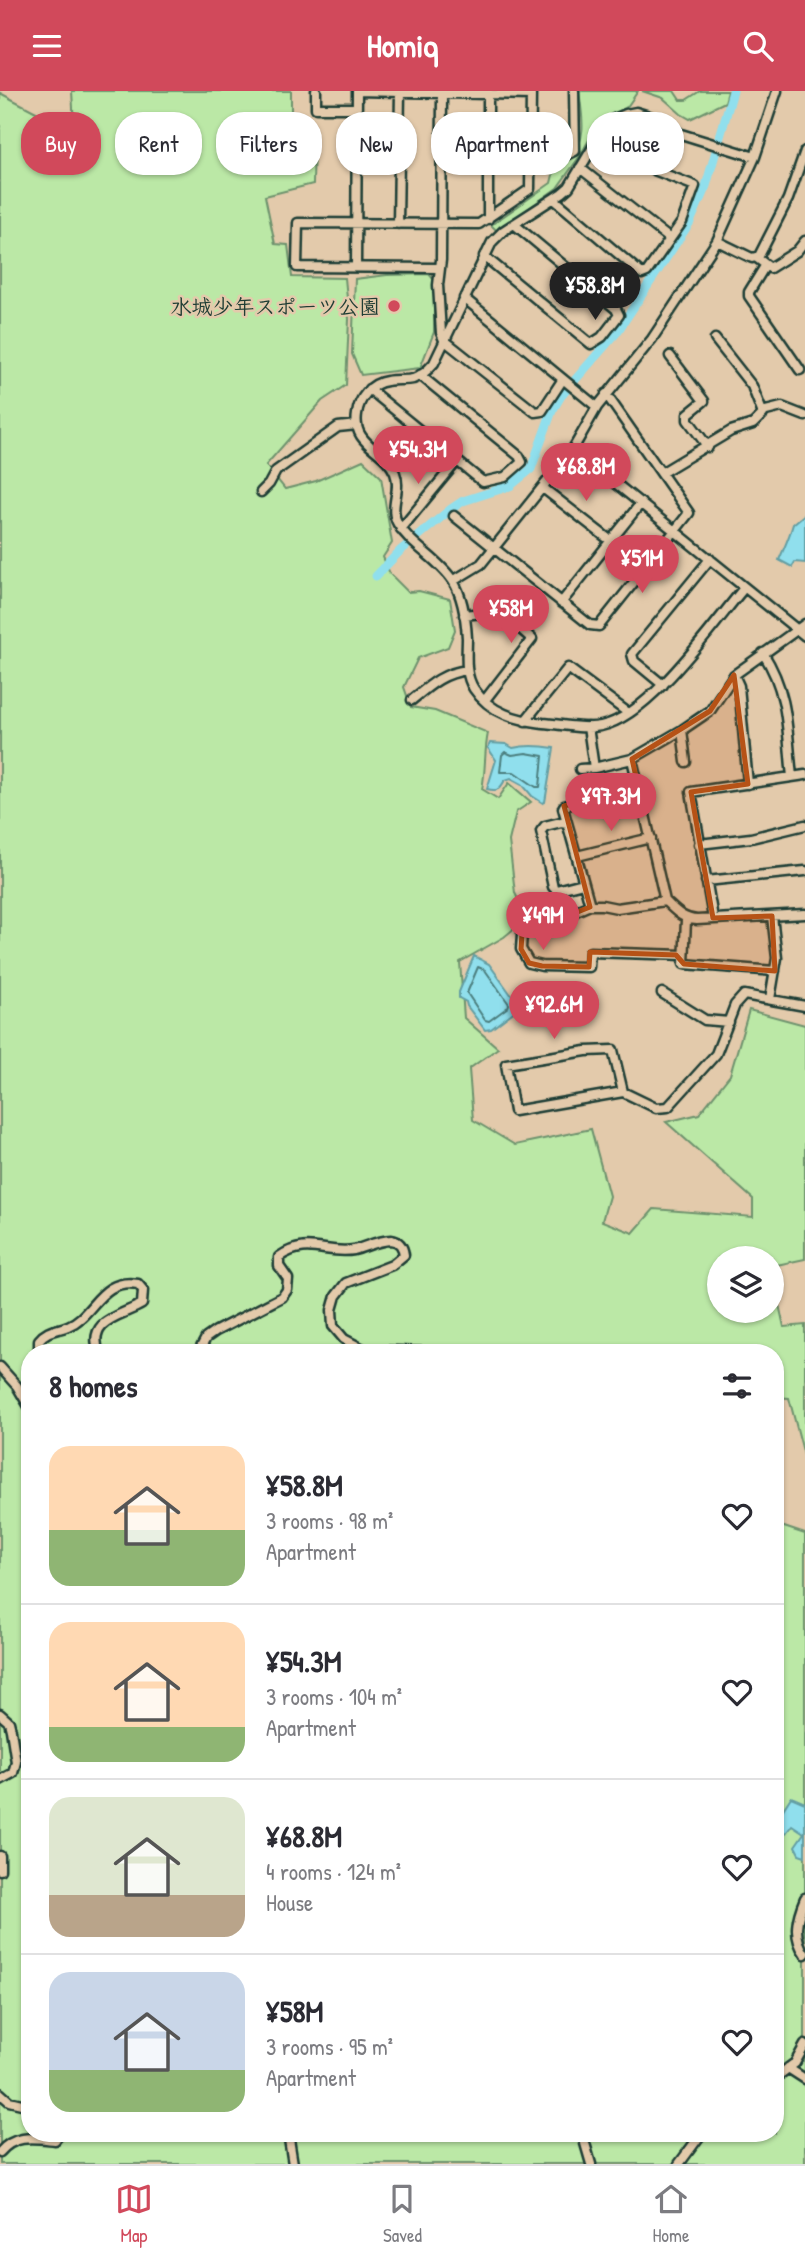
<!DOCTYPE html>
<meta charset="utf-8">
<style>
:root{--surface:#fff;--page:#f7f7f7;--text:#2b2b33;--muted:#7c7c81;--line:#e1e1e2;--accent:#d1495b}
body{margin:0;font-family:"Patrick Hand","Klee One",sans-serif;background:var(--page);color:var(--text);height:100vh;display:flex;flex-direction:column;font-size:26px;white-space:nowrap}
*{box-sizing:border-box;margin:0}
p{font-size:23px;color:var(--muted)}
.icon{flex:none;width:38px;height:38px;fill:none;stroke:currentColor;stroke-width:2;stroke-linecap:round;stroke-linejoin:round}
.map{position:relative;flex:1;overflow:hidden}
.panel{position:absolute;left:21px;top:1253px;width:763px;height:798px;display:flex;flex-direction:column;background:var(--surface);border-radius:28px;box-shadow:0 2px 5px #0004}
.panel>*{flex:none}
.hud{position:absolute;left:21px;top:21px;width:763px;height:63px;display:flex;gap:14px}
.controls{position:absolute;left:707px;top:1155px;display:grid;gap:14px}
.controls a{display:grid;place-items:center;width:77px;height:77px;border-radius:50%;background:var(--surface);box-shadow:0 2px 5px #0004;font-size:35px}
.price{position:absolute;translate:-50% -60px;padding:0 16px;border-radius:24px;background:var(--accent);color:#fff;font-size:23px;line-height:46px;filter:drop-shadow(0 2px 4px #0008)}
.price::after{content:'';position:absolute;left:50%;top:42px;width:21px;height:16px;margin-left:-10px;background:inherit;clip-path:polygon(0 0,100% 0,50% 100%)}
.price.selected{background:#222;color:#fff}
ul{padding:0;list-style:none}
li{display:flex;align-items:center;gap:21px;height:175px;padding:0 28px}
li+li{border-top:2px solid var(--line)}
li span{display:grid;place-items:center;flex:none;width:196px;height:140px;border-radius:21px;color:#555}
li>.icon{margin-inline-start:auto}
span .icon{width:84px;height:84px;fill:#fffc;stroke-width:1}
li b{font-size:30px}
h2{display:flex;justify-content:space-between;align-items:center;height:84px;padding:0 28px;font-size:30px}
.tag{padding:0 24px;border-radius:28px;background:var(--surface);box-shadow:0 2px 5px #0004;font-size:24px;line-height:63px}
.tag.selected{background:var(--accent);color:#fff}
header{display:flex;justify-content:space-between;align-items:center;height:91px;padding:0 28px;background:var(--accent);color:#fff;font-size:32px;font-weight:700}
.menu{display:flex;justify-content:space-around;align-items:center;height:98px;border-top:2px solid var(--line);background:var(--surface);font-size:19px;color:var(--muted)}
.menu a{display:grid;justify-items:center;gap:4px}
.menu .selected{color:var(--accent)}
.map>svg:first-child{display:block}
.green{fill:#bbe8a6;stroke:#6d926d;stroke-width:2}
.water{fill:#90dfed;stroke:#639ea3;stroke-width:2}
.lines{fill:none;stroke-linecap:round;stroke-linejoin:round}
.shore{stroke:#4c7e7e;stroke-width:2}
.canal{stroke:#90dfed;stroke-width:9}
.minor-casing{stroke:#1f3d34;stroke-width:13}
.minor{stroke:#e3caab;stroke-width:8}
.marked{fill:#b65216;fill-opacity:0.2;stroke:#b65216;stroke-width:5;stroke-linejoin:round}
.poi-dot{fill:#d1495b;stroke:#e3caab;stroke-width:2.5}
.labels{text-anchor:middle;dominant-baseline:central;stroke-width:5;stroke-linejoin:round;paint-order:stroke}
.poi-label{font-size:21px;font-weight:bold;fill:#1f3d34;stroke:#e3caab;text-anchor:end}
</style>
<header><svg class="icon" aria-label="menu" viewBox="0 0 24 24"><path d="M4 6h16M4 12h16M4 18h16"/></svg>Homiq<svg class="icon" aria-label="search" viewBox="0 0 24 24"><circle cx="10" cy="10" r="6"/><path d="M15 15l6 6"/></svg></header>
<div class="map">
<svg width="805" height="2073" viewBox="0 0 805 2073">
<rect width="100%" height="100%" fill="#e3caab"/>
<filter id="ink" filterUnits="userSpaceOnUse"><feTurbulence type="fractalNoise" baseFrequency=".0143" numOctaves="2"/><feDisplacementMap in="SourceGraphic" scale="14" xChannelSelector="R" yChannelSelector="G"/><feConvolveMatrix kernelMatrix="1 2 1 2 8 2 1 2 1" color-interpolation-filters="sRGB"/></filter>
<g filter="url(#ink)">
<path class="green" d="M72 0H291V42L314 49 313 93 265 105 275 153 288 154 292 186 345 187 349 228 346 294 322 310 266 374 285 398 316 390 363 369 381 386 392 452 383 466 390 483 408 501 419 500 450 508 455 539 448 556 418 567 404 596 411 616 435 620 488 642C484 661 486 679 482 698L498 708 509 692 531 711 516 721 509 750 515 802 527 827 504 846 460 871 464 927 498 957 469 978 473 1029 515 1054 591 1038 609 1105 602 1130 633 1142 654 1118 753 1126V1108L666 1031 699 1023 730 984 749 919 805 934V1168L772 1175V1167H719V1220H772V1182L784 1236 805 1234V1368L789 1307 775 1306V1262H30V2042H775V1433L805 1443V2073H0V2L40 23 74 34Z
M579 0H638L627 16 599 31 580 65 557 97 497 140 491 134 551 92 557 68 571 67C588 49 582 23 579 0Z
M642 0H674L680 9H686L700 0H728L725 11 690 28 681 23 663 7Z
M429 183 434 189V241L420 277 361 284 352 263 355 188 387 184Z"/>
<path class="water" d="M805 423V472L795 471 792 476 779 469C784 457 789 447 793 433Z
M490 652 506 653 513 657C526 654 541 655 554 657L545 711 543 712 532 705 522 693 511 687 505 689C500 698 498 701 487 698L496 669 488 657Z
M474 865 489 873 517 912 516 919 491 938 485 939 467 915 466 911 459 907V901Z
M791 1706 805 1712V1765L799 1763 795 1755 804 1742 792 1734 786 1742 775 1735V1731Z"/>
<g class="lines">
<path class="shore" d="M505 661 512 664 526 662 543 665 540 696H536L514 681H500L502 664Z
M478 876 485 879 509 913 508 916 489 930 485 929 467 902Z"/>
<path class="canal" d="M376 485 400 460 451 418 463 410 510 395 531 378 552 320 561 305 617 241 690 131 706 95 733 0"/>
<g class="minor-casing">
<path id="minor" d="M316 0V17H357
M357 0 531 4
M442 0 441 169 438 194 441 242 444 249 535 321 542 320 563 288
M488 0V128
M530 60 567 64 575 60 574 0
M580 77 670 148
M554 108 642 183 647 181 682 131 695 95 654 79 603 38
M398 133 400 0
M717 150 752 167 759 165 788 108 805 60
M484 165 591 253 602 246 619 224 616 218 514 133
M757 167 770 177 797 160 805 150
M765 175 749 201V205L800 279
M356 176 357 0
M439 177 297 176 298 132 479 133 530 98 531 0
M464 207 597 316
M670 265 704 310 688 323V329L708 356
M369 298 483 391 505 386 522 371 519 365 420 284
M762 321 782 316 805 325
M573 358 805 545
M661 382 731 340 753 333 763 323 752 295 715 248
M543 397 611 450
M261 401 269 393 276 380 338 336 357 334
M454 425 590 534 599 535 689 422 606 303
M401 438 457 370
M453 490 481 473 573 358 597 316 652 248 717 150 755 66 777 0
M744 497C712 535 650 625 601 635 583 639 561 633 543 632 517 629 490 622 474 598 464 583 467 564 467 547 466 529 463 506 453 490 439 468 412 456 398 433 388 416 402 400 395 382 385 358 352 354 357 323 359 307 371 292 387 290 396 288 404 290 413 288 422 285 428 279 434 272L492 151 503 140 562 102 569 96 605 36 614 28 626 23 636 21 649 25 681 43 755 66
M561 512 641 412
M464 524 500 520 532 548 485 609
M763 562C789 602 787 640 792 686
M734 584 739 595 748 693
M663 594 634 570 632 563 710 468
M412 609C430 594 443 582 467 579
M525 630 568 577 627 621
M588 636 594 677
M682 639 686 671
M632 668 665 810C676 820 682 828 697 829L805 823
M580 678 594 677 632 668 682 639 710 620 734 584 805 533
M567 732 561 731 545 735 541 740 553 796 556 799 583 792
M699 753 751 747 805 734
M577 765 651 747
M706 790 805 780
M665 810 617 817 602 814H590L522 843 521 858 529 872 542 875 589 876 590 861 683 864
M590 814 563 717 564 715 638 695
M713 827 691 701 805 684
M686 829 684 873 775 880
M662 902 705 929 729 931
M770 908 777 867 772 825
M623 1001 613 959 586 960 506 973 514 1020 623 1001 656 1017 668 1016 716 963 735 914 744 904 805 915
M39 1262V1249C48 1238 56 1240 68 1235 94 1225 100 1186 138 1193L143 1199 142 1213C122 1225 86 1228 99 1262
M198 1262 206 1247 216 1240 282 1206 287 1199 288 1188 279 1175V1166C308 1146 325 1164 354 1159 365 1156 379 1149 391 1149 400 1150 403 1156 404 1164L392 1174 346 1192 336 1205 332 1219 333 1235 344 1248 365 1259 457 1262
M507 1262H530
M0 1276 17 1295 30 1317
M0 1623 9 1631 11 1639 16 1671 13 1682 0 1689
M0 1765V1779
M805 1807C797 1826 792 1845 805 1863
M788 1977 805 1988
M775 1987 795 1972 805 1954
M0 2002 9 2010 30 2015
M288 2042 293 2073
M582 2042 591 2073
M0 2061C15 2043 34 2047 55 2049L60 2042
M679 2073 702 2042"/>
</g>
<use href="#minor" class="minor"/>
</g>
</g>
<path class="marked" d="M734 584 748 693 691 701 713 827 772 825 775 880 684 873 676 864 590 861 589 876 542 875 529 872 521 858 522 843 590 816 564 715 638 695 632 668 710 620Z"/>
<circle class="poi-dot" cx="394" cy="215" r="7"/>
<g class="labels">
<g class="poi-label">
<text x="380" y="215">水城少年スポーツ公園</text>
</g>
</g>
</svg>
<div class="controls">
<a><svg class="icon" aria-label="layers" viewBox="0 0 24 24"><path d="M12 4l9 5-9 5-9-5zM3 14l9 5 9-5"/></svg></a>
</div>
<b class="price selected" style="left:595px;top:231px">¥58.8M</b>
<b class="price" style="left:418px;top:395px">¥54.3M</b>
<b class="price" style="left:586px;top:412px">¥68.8M</b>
<b class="price" style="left:642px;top:504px">¥51M</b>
<b class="price" style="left:511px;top:554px">¥58M</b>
<b class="price" style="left:611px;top:742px">¥97.3M</b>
<b class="price" style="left:543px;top:861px">¥49M</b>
<b class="price" style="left:554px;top:950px">¥92.6M</b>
<div class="hud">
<a class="tag selected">Buy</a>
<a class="tag">Rent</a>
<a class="tag">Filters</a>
<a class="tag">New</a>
<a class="tag">Apartment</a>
<a class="tag">House</a>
</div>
<section class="panel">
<h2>8 homes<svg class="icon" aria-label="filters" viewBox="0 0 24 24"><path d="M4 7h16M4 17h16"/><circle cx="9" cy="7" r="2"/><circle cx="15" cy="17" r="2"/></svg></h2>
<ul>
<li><span style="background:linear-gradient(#ffd9b3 60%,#8fb573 0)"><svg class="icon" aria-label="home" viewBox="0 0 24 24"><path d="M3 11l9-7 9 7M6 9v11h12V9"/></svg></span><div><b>¥58.8M</b><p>3 rooms · 98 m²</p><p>Apartment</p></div><svg class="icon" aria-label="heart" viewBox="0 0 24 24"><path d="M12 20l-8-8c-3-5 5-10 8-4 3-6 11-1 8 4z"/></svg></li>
<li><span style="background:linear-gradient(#ffd9b3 75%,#8fb573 0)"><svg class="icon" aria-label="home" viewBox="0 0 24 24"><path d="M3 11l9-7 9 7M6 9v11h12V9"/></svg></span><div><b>¥54.3M</b><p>3 rooms · 104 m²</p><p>Apartment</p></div><svg class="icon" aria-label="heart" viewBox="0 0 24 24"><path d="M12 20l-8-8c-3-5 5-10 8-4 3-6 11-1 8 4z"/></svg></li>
<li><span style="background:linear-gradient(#dfe7d0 70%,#b9a48a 0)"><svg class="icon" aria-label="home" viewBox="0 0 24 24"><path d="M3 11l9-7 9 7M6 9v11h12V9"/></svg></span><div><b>¥68.8M</b><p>4 rooms · 124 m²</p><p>House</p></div><svg class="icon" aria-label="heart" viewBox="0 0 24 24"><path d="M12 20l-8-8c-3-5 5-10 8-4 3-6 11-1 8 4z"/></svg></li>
<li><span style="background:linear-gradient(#c9d6e8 70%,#8fb573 0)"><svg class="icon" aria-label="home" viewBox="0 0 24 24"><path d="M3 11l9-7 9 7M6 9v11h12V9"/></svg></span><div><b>¥58M</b><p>3 rooms · 95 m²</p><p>Apartment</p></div><svg class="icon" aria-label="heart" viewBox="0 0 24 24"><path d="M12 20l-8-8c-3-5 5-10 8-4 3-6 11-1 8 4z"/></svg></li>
</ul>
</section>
</div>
<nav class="menu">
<a class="selected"><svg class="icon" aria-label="map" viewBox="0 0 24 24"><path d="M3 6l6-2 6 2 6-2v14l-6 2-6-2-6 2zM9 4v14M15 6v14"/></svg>Map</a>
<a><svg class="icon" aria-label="saved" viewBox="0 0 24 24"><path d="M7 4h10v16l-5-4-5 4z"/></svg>Saved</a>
<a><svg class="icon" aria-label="home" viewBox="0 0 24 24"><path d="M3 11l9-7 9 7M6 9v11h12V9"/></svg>Home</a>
</nav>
